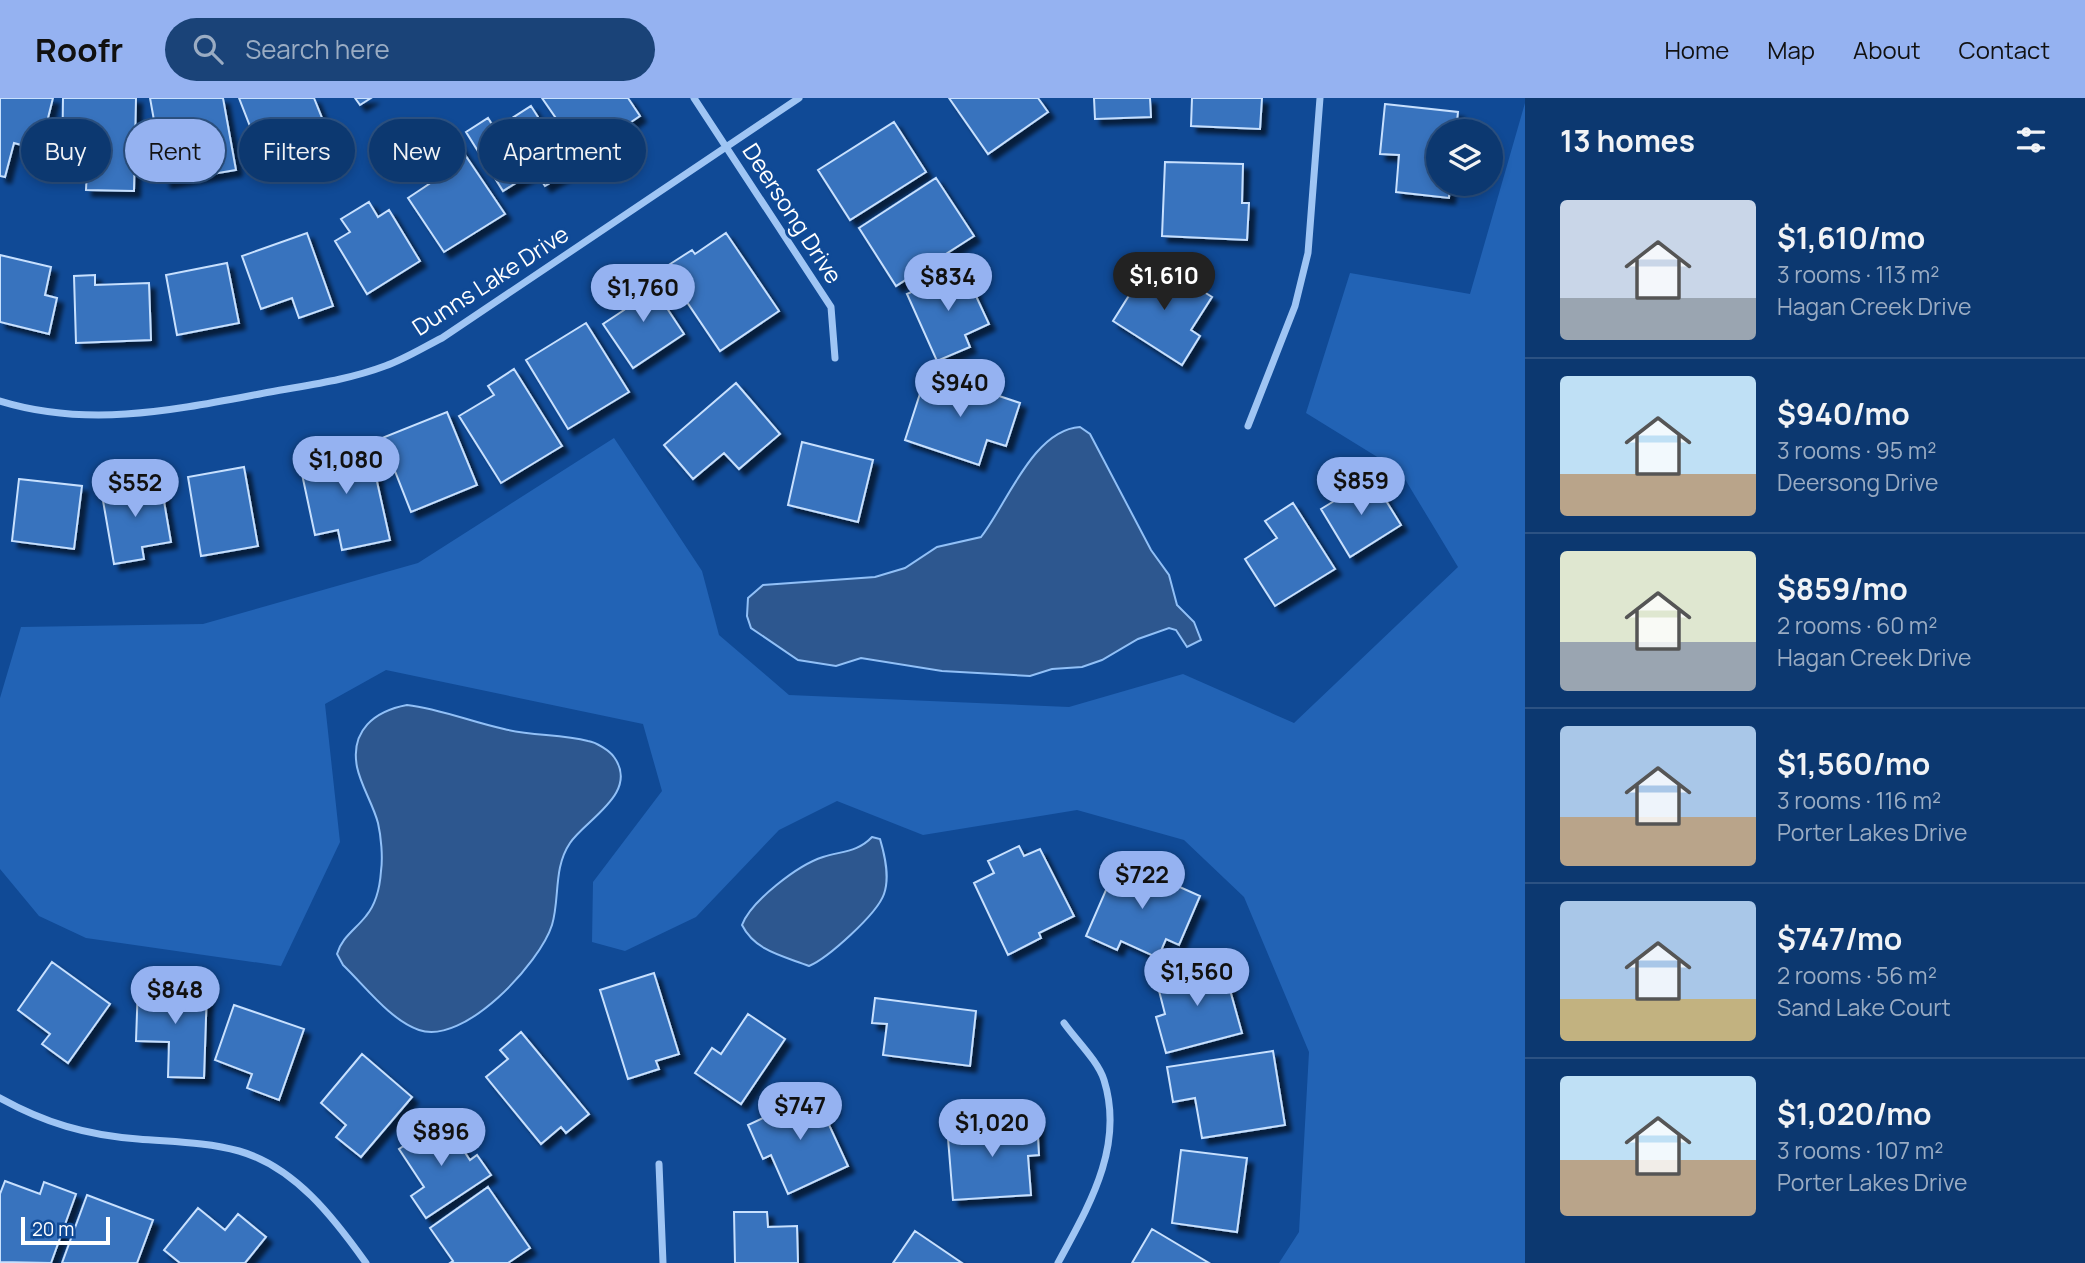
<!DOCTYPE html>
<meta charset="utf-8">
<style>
:root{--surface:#0c3870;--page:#1a4378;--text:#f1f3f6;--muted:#9aacc3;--line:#2c5283;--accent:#95b2f1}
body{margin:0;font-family:Manrope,sans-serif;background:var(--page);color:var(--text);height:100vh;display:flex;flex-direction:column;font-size:26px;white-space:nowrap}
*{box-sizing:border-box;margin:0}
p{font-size:23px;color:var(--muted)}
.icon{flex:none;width:38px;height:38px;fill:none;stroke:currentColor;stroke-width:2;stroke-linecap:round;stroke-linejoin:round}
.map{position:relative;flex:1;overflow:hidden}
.drawer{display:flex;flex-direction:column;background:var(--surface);width:560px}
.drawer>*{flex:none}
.banner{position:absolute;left:21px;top:21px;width:665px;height:63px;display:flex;gap:14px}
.tools{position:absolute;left:1426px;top:21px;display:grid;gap:14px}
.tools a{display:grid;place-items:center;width:77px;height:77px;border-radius:50%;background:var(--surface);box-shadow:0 4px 10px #0003,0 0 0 2px var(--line);font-size:35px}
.scale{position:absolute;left:21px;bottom:18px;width:89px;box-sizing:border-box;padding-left:7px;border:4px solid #fff;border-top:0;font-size:19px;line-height:24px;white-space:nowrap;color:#fff;-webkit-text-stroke:5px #104a96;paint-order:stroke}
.price{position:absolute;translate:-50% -60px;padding:0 16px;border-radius:24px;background:var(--accent);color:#111;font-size:23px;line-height:46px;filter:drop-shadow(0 2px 4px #0008)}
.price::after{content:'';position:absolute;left:50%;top:42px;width:21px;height:16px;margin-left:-10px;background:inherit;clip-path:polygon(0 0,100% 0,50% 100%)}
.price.selected{background:#222;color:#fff}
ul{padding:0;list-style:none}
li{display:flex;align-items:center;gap:21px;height:175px;padding:0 35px}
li+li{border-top:2px solid var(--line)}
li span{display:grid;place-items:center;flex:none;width:196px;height:140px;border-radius:7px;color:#555}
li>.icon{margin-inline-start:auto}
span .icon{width:84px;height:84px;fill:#fffc;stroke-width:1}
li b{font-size:30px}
h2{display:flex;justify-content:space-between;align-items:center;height:84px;padding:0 35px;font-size:30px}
.pill{padding:0 24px;border-radius:32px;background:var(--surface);box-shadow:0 4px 10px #0003,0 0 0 2px var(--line);font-size:24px;line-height:63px}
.pill.selected{background:var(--accent);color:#111}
header{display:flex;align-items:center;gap:42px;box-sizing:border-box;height:98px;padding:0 35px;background:var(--accent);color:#111}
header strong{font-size:33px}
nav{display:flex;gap:38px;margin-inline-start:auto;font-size:24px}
.search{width:490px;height:63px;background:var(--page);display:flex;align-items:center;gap:18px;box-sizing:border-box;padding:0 24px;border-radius:38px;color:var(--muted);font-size:26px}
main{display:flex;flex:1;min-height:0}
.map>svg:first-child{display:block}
.green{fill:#2263b5}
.water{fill:#2d578f;stroke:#91c0f7;stroke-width:2}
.building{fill:#3973be;stroke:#c7e0fe;stroke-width:2;filter:url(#shadow)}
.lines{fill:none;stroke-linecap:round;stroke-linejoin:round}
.minor{stroke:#9fc5f4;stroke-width:7}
.labels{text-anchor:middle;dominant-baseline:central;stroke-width:6;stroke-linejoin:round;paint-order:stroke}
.street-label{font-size:23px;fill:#fff;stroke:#104a96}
</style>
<header>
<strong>Roofr</strong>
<div class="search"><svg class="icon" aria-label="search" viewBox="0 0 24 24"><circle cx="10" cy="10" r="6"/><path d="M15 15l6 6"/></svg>Search here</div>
<nav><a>Home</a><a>Map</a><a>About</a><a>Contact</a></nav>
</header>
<main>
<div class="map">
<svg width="1525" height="1165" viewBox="0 0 1525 1165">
<defs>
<filter id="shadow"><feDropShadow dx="6" dy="6" stdDeviation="2" flood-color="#0009"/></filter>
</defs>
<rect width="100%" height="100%" fill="#104a96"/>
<path class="green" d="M1525 5V1165H1279L1299 1134 1309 954 1244 799 1184 742 1077 712 923 737 837 703 779 732 696 819 625 853 592 844 593 784 662 693 643 626 386 572 325 606 340 744 281 868 86 840 39 818 0 771V600L21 529 203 526 418 465 614 340 702 473 719 537 789 597 1069 609 1183 576 1294 625 1458 469 1400 373 1306 315 1350 175 1470 196Z"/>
<path class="water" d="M1080 329 1090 336 1151 452 1169 477 1177 507 1194 524 1201 542 1187 549 1176 532 1169 530 1138 541 1102 562 1082 569 1052 571 1030 578 942 573 861 560 836 568 798 562 751 530 747 518 748 500 763 487 875 479 905 470 937 449 981 439C1007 406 1033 332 1080 329Z
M407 607C441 611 471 624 504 631 532 638 561 636 588 643 596 644 610 653 614 659 640 695 585 722 570 745 553 770 560 801 552 827 540 865 464 948 419 932 390 922 365 888 343 867L337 856C342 839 355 832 366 818 376 806 380 788 381 773 383 759 381 738 378 725 373 706 361 688 357 669 350 632 375 613 407 607Z
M872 739 880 741C885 758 890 779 884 796 877 816 828 860 809 868 783 858 755 853 742 827 751 803 798 767 823 759 842 753 858 754 872 739Z"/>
<path class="building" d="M0 0H53L40 52 14 45 5 79 0 78Z
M63 0H136L134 93 86 92 87 71H62Z
M150 0H223L236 72 165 84Z
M239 0H314L322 20 299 28 305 42 262 59Z
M355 0H371L360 7Z
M542 0H628L640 18 609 39 612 44 585 62Z
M949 0H1038L1048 14 988 56Z
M1094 0H1150L1151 19 1095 21Z
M1192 0H1262L1260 31 1191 28Z
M1385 6 1458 14 1456 33H1438V86H1450L1449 100 1396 94 1399 57 1380 56Z
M531 8 572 72 545 88 535 73 503 93 466 34 488 20 495 31Z
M894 24 926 74 850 122 818 72Z
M449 33 505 116 444 154 408 100 429 86 411 59Z
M1165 64 1243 66 1242 105H1249L1247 142 1162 138Z
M936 80 974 138 896 188 859 130Z
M369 104 378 119 389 112 420 163 367 196 335 143 350 134 341 121Z
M307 135 333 208 299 220 292 200 261 211 242 158Z
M726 135 779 213 720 253 664 170 692 152 695 156Z
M0 157 51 169 45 197 57 200 49 236 0 224Z
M1152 161 1212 199 1191 232 1200 238 1182 267 1113 223Z
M227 165 239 225 177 237 166 177Z
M963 170 989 226 965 237 970 249 937 263 907 196Z
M95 177V187L149 185 151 242 76 245 74 178Z
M647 180 684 236 633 270 603 226 624 212 616 201Z
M586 225 629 294 568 331 526 262Z
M514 271 562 348 501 385 459 318 494 297 488 288Z
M927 274 1020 305 1006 348 987 342 979 367 905 342Z
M736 285 780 336 739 371 724 355 693 381 664 347Z
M447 314 477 387 411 414 382 340Z
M368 343 390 442 342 452 338 432 315 437 299 362 336 354 335 350Z
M802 344 873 362 858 424 788 407Z
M244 369 258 448 201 458 188 379Z
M160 380 171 444 142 449 144 461 114 466 101 391Z
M1372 380 1401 427 1350 459 1321 411Z
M19 381 82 388 74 451 12 443Z
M1293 405 1335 471 1275 508 1245 461 1277 440 1265 423Z
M1019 748 1024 758 1040 751 1074 818 1039 835 1041 840 1008 857 974 785 994 775 988 763Z
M1119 762 1200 798 1179 847 1166 841 1158 860 1121 843 1117 852 1086 838Z
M1222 863 1242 935 1166 955 1156 919 1165 916 1156 881Z
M52 864 110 906 68 965 42 946 50 936 18 912Z
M654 875 679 956 656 963 659 971 628 981 600 892Z
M138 887 207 890 204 980 168 979 169 944 136 943Z
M875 900 976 913 970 968 883 957 887 926 872 925Z
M234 907 304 931 279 1002 247 990 252 976 215 962Z
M748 916 785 941 741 1006 695 975 712 950 721 956Z
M521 934 589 1016 566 1035 561 1029 541 1046 486 979 508 961 500 952Z
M1273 953 1285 1027 1202 1040 1195 1000 1173 1004 1167 969Z
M362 956 412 999 361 1059 336 1039 346 1027 321 1005Z
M824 992 833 1011 824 1016 848 1068 788 1096 771 1057 763 1061 748 1027Z
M443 1022 470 1062 477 1057 491 1077 426 1120 411 1098 424 1089 399 1051Z
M1037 1022 1039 1057 1028 1058 1031 1097 953 1102 947 1028Z
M1181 1052 1247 1060 1237 1134 1172 1125Z
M5 1083 40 1096 44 1084 76 1096 51 1165 0 1164V1096Z
M488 1089 530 1150 508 1165H450L453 1163 430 1130Z
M87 1097 153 1122 137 1165H62Z
M198 1110 225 1132 238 1116 266 1139 245 1165H180L164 1152Z
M734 1114H767L768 1129 797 1128 798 1165H735Z
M1152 1131 1209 1165H1132Z
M915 1133 962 1165H893Z"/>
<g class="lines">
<path class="minor" d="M694 0 831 209 835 260
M0 303C91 331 179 311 270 294 308 287 348 282 385 268 405 261 424 249 442 240L799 0
M1248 328 1295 208 1308 155 1320 0
M0 1000C45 1025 86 1037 138 1041 172 1044 206 1044 239 1053 295 1069 334 1120 366 1165
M659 1066 663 1165
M1058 1165C1088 1109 1125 1049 1104 982 1098 963 1076 942 1064 925"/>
</g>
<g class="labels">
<g class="street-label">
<text transform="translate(793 115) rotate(57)">Deersong Drive</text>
<text transform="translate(490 182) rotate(-33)">Dunns Lake Drive</text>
</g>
</g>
</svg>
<div class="tools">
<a><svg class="icon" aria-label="layers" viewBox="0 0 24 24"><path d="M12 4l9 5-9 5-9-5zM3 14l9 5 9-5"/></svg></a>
</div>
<div class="scale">20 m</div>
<b class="price selected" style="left:1164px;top:214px">$1,610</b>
<b class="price" style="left:948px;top:215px">$834</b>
<b class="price" style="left:643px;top:226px">$1,760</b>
<b class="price" style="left:960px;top:321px">$940</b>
<b class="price" style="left:346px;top:398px">$1,080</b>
<b class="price" style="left:1361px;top:419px">$859</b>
<b class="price" style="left:135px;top:421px">$552</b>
<b class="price" style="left:1142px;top:813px">$722</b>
<b class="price" style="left:1197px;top:910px">$1,560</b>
<b class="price" style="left:175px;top:928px">$848</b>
<b class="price" style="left:800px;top:1044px">$747</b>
<b class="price" style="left:992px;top:1061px">$1,020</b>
<b class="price" style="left:441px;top:1070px">$896</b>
<div class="banner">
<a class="pill">Buy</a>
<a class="pill selected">Rent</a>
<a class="pill">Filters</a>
<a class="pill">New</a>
<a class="pill">Apartment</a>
</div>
</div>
<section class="drawer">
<h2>13 homes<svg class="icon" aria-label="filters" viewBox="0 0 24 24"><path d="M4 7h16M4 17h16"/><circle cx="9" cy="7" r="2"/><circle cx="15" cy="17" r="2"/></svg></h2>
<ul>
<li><span style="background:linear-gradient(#c9d6e8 70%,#9aa5b1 0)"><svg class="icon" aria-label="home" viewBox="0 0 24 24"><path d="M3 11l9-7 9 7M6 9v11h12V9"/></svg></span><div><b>$1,610/mo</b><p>3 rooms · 113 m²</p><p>Hagan Creek Drive</p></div></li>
<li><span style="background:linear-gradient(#bfe0f5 70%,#b9a48a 0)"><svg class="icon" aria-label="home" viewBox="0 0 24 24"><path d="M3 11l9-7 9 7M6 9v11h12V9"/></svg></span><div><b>$940/mo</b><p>3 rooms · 95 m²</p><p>Deersong Drive</p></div></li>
<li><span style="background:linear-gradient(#dfe7d0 65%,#9aa5b1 0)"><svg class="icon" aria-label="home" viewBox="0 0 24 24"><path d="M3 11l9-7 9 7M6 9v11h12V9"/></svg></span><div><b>$859/mo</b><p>2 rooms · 60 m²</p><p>Hagan Creek Drive</p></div></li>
<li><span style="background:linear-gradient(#a9c7e8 65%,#b9a48a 0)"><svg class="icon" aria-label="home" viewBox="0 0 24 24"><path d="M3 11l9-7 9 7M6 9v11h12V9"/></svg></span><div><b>$1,560/mo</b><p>3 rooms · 116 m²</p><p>Porter Lakes Drive</p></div></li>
<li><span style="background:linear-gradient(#a9c7e8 70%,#c2b280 0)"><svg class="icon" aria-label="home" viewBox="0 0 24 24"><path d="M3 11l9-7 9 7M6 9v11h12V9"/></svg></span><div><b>$747/mo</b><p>2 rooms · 56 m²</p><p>Sand Lake Court</p></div></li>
<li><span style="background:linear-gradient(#bfe0f5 60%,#b9a48a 0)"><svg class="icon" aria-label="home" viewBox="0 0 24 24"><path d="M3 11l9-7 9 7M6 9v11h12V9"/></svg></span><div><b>$1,020/mo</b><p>3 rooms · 107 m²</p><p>Porter Lakes Drive</p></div></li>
</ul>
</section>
</main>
